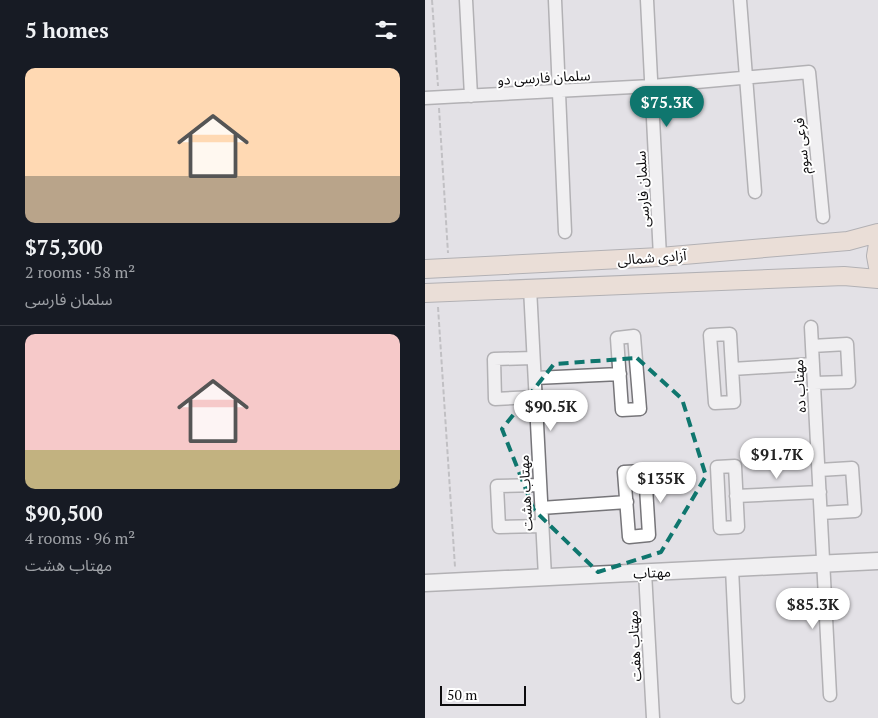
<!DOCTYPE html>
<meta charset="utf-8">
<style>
:root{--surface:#171b24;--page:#242831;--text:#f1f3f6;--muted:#9ea1a6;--line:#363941;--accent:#0f766e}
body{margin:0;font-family:"PT Serif","Noto Sans Arabic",serif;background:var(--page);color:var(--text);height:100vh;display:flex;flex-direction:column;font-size:19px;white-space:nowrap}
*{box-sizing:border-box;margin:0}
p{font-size:16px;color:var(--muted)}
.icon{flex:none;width:28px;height:28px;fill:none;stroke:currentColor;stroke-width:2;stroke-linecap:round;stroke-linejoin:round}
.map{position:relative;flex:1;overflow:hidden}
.side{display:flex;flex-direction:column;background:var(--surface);width:425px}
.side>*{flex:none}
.scale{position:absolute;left:15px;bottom:12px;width:86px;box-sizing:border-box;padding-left:5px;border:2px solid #0d0c0e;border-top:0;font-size:14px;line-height:18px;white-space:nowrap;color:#0d0c0e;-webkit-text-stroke:4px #fff;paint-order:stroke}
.price{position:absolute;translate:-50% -42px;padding:0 11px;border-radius:18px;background:#fff;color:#222;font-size:16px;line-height:32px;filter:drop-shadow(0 1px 2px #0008)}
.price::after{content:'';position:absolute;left:50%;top:30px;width:15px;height:11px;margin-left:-8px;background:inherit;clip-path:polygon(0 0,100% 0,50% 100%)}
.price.selected{background:var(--accent);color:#fff}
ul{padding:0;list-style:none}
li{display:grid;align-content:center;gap:10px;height:265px;padding:0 25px}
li+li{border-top:1px solid var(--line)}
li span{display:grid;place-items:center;height:155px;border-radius:10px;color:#555}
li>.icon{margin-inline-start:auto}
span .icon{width:90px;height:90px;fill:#fffc;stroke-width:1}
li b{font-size:21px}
h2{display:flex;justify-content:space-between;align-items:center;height:60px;padding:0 25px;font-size:21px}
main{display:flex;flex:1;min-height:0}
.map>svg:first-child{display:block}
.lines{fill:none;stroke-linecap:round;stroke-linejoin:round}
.minor-casing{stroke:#767579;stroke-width:15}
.tertiary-casing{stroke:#767579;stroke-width:19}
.secondary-casing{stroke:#767579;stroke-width:20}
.path{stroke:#98979b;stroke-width:2;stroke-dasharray:5 2.5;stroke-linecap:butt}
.minor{stroke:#fff;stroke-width:12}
.tertiary{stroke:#fff;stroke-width:16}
.secondary{stroke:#f2dac6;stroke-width:18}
.marked{fill:none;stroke:#0f766e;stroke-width:4;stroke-dasharray:10 6;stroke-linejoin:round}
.labels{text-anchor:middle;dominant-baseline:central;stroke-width:4;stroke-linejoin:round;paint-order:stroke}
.street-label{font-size:14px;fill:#0d0c0e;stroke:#fff}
</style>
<main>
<section class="side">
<h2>5 homes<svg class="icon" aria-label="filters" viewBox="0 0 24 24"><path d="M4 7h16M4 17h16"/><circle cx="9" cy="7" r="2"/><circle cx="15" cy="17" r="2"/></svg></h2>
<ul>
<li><span style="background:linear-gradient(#ffd9b3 70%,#b9a48a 0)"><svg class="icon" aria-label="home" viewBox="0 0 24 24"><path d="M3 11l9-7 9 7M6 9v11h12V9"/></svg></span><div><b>$75,300</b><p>2 rooms · 58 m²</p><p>سلمان فارسی</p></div></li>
<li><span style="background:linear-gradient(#f6c9c9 75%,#c2b280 0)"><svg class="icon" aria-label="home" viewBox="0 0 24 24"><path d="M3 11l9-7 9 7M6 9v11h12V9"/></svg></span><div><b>$90,500</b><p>4 rooms · 96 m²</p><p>مهتاب هشت</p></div></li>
</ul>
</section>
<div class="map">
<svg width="453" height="718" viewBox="0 0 453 718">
<rect width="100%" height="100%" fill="#e3e1e6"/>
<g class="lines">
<g class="minor-casing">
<path id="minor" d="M41 0 46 96
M130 0 140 232
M222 0 235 257
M315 0 330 192
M0 98 227 86 384 72 398 217
M105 288 120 577
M386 327 405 695
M305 334 309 402 290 403 285 335Z
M209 336 215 409 197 410 192 338Z
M387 346 422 344 424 382 389 383
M108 358 69 359 70 399 110 397
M307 369 388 364
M110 378 195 374
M310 466 313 527 295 528 292 467Z
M394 470 427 468 430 511 396 513
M220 471 224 535 204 537 199 472Z
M115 485 72 486 74 527 117 526
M311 496 395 492
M116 508 202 502
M307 568 313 697
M220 572 228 718"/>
</g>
<g class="tertiary-casing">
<path id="tertiary" d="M0 583 453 561"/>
</g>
<g class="secondary-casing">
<path id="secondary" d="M453 244 451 256 453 267
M0 269 235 257 423 241 453 233
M0 293 419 276 453 279"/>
</g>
<path class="path" d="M7 0 13 86
M14 108 23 253
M13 307 30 567"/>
<use href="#minor" class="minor"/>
<use href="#tertiary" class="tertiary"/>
<use href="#secondary" class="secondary"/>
</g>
<path d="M0 0H453V718H0ZM212 358 257 399 281 476 236 552 173 572 109 510 77 429 129 364Z" fill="#e3e1e6" fill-opacity=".55" fill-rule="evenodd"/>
<path class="marked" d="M212 358 257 399 281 476 236 552 173 572 109 510 77 429 129 364Z"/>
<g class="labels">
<g class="street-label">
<text transform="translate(119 77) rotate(-3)">سلمان فارسی دو</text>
<text transform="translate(376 146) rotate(-96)">فرعی سوم</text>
<text transform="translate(217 189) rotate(-93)">سلمان فارسی</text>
<text transform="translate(227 257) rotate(-4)">آزادی شمالی</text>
<text transform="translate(374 386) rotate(-93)">مهتاب ده</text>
<text transform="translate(100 493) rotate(-93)">مهتاب هشت</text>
<text transform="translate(227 572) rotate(-3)">مهتاب</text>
<text transform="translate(209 646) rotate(-93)">مهتاب هفت</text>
</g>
</g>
</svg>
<div class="scale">50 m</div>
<b class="price selected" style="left:242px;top:128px">$75.3K</b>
<b class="price" style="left:126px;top:432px">$90.5K</b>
<b class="price" style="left:352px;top:480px">$91.7K</b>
<b class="price" style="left:236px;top:504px">$135K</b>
<b class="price" style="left:388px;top:630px">$85.3K</b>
</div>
</main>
